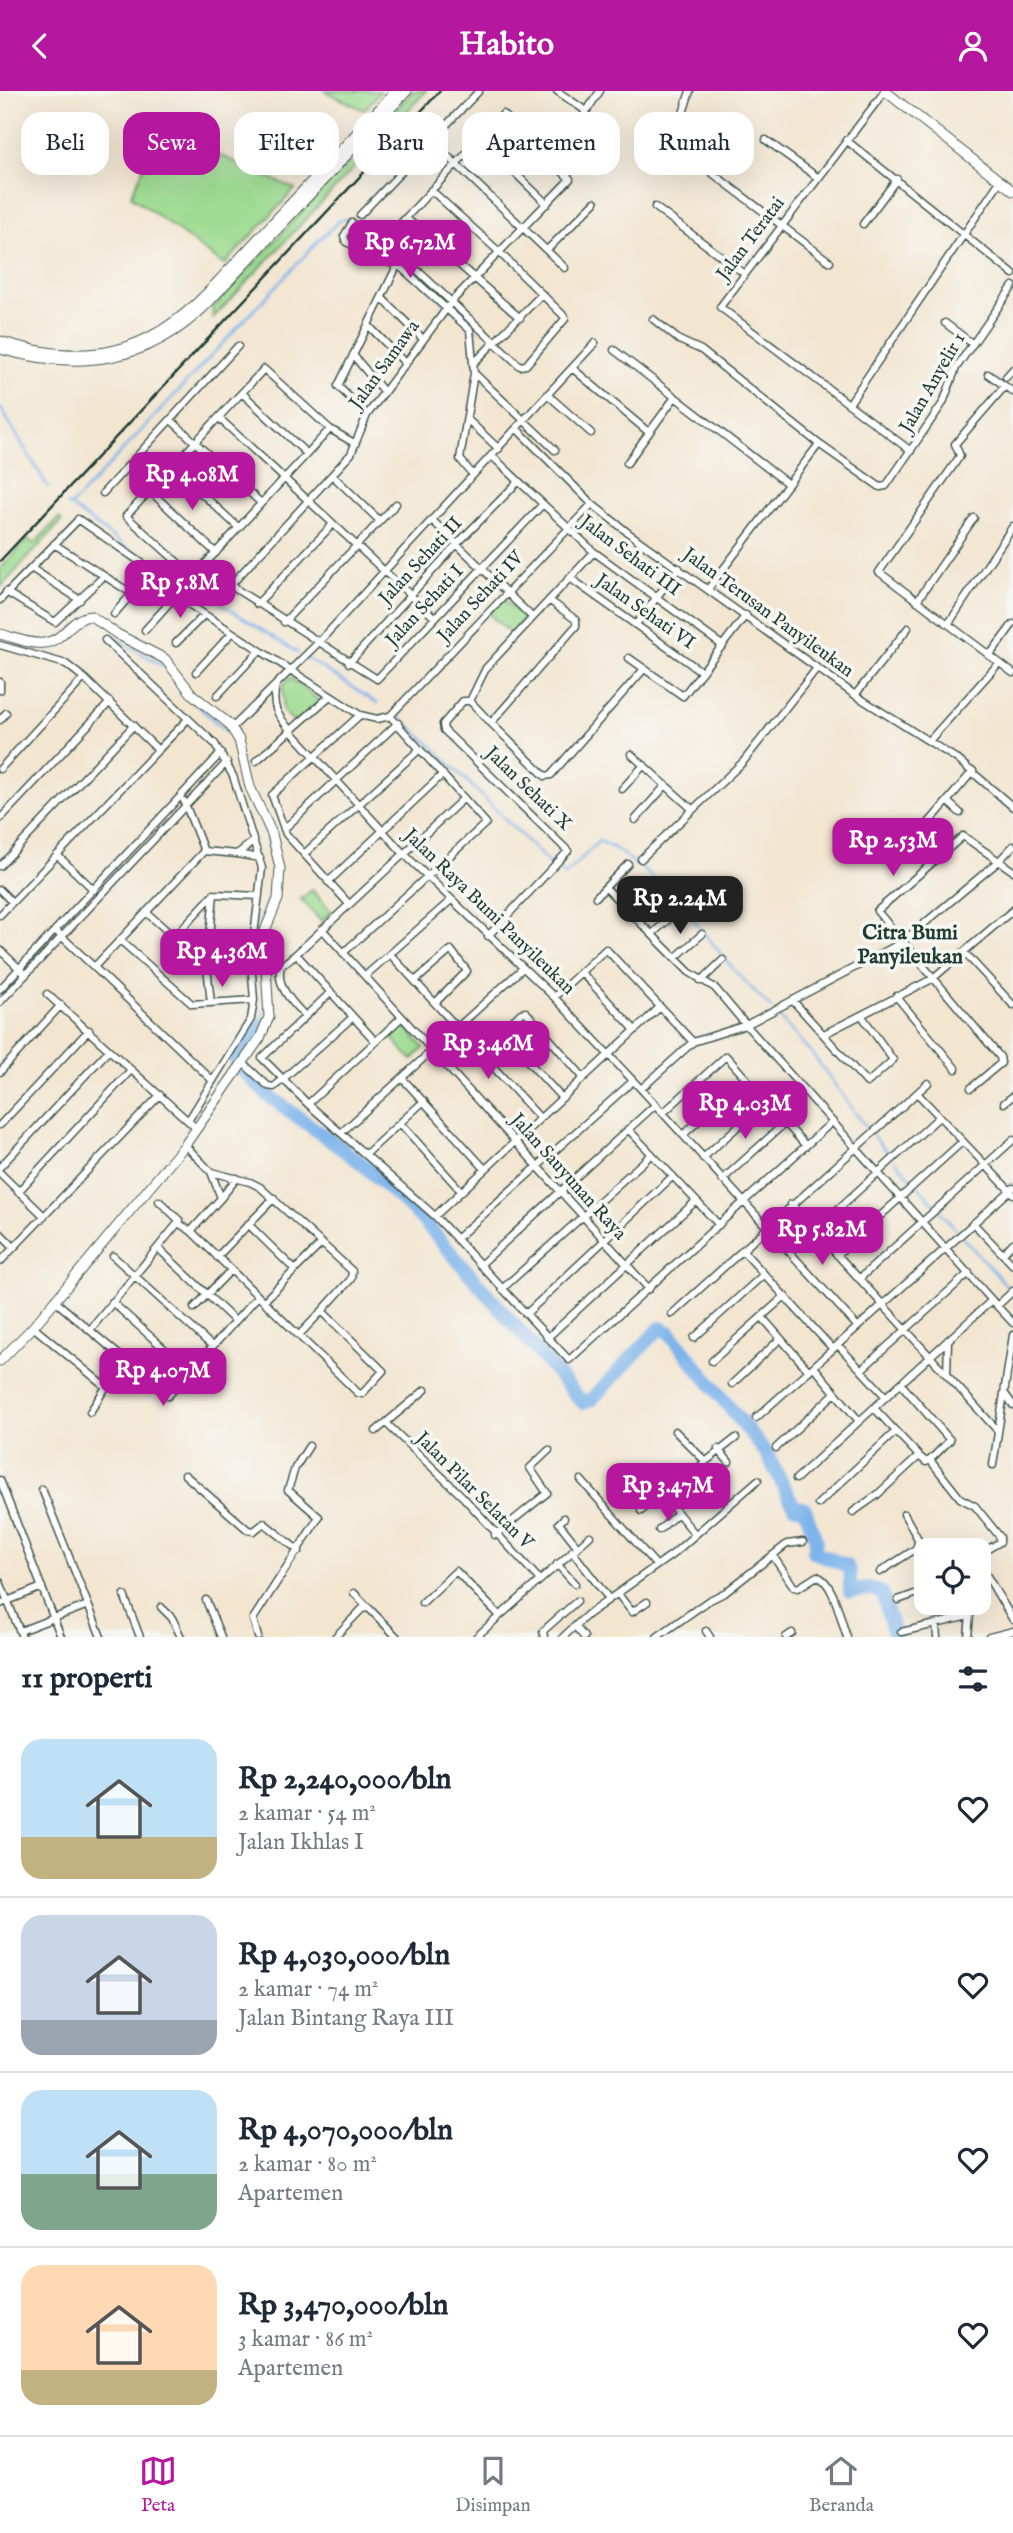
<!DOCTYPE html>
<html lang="id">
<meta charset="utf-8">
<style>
:root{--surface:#fff;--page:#f6f6f7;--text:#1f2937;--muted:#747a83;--line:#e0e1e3;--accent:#b5179e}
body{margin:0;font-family:"IM FELL English",serif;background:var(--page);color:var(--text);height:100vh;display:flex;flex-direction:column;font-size:26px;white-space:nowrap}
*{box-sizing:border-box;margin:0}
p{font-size:23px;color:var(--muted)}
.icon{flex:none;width:38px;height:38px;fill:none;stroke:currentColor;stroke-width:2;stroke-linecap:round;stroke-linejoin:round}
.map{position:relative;height:1546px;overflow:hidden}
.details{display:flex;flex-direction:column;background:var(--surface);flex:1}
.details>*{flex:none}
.top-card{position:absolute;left:21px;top:21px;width:971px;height:63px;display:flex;gap:14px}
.fabs{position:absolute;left:914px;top:1447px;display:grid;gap:14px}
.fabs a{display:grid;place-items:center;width:77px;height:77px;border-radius:14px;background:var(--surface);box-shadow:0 7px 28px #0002;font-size:35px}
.price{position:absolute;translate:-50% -60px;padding:0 16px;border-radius:14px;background:var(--accent);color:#fff;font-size:23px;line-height:46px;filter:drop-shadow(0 2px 4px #0008)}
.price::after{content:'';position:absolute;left:50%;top:42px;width:21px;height:16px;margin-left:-10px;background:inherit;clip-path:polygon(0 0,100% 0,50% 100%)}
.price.current{background:#222;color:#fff}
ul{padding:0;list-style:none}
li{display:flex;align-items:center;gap:21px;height:175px;padding:0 21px}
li+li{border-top:2px solid var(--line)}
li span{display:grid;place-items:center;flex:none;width:196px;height:140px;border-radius:21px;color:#555}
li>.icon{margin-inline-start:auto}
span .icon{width:84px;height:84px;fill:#fffc;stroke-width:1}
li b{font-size:30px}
h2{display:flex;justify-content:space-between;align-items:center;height:84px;padding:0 21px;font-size:30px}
.chip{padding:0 24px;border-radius:21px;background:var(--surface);box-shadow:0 7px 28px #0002;font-size:24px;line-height:63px}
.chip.current{background:var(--accent);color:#fff}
header{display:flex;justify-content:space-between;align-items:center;height:91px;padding:0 21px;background:var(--accent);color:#fff;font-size:32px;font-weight:800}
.menu{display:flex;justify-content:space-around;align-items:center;height:98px;border-top:2px solid var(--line);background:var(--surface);font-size:19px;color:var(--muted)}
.menu a{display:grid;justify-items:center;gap:4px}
.menu .current{color:var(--accent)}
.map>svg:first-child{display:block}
.green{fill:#9cdb90;stroke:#5e8c62;stroke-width:2}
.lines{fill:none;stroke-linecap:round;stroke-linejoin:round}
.stream{stroke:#7cb3eb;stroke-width:2.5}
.river{stroke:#7cb3eb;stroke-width:14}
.street-casing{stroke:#3f564c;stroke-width:9}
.secondary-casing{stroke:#3f564c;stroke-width:11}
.street{stroke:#fff;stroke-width:6}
.secondary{stroke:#fff;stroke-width:9}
.rail{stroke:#1f3d34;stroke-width:2.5}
.labels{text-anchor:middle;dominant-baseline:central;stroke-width:7;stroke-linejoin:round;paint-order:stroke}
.street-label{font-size:19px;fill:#1f3d34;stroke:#f6f6f2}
.neighbourhood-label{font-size:21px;font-weight:bold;fill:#1f3d34;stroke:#f6f6f2}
</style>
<header><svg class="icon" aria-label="back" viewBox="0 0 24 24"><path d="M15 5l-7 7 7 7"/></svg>Habito<svg class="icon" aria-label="person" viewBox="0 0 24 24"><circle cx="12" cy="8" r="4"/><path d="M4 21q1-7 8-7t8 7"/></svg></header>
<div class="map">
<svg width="1013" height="1546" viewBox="0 0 1013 1546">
<rect width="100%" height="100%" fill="#f6f6f2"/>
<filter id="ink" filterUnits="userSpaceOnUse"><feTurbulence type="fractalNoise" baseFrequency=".0143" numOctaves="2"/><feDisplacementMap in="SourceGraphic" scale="14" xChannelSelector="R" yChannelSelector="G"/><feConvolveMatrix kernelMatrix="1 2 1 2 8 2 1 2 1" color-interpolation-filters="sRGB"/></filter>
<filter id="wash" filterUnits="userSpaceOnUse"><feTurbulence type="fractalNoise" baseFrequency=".00686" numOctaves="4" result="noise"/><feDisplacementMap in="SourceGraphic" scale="28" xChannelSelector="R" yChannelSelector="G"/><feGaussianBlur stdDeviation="1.57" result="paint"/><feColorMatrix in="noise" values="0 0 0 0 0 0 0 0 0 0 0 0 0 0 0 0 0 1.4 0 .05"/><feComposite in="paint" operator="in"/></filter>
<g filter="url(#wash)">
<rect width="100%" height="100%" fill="#f3e6d1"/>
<path class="green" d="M324 0H381L364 19Z
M413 0H426L213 227 212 218Z
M161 38 295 98 224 174 131 105Z
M59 427 62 430 0 497V478L28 448 34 453Z
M503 507 524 527 511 543 489 523Z
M290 587 320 610 295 632 283 620V594Z
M312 799 332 821 321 830 301 808Z
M401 930 424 957 412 969 388 943Z"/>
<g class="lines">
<path class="stream" d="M359 133 377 151
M384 157 395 167
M409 180 477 240
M0 316 48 396
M67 413 148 472 182 489
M70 416 321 147 340 129 352 128
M194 495 298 562
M114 546 168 578
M37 557 59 556 87 532 94 531
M308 568 377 612
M178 592 191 609 232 645 247 704 260 728
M398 625 433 656 553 776
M555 777 565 784 599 750 616 758 670 800 735 880 771 917
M262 876 259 831 274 795 275 777 263 734
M777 924 814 965 868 1039
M260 935 265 918
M873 1045 892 1066
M895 1070 914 1090
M918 1095 936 1115
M939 1119 958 1141
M962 1146 1008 1196"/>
<path class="river" d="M260 935 235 969 237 974 269 1005 360 1071 418 1124 583 1312 592 1308 660 1237 669 1241 767 1363 794 1415 805 1418 816 1449 814 1461 847 1475 850 1482V1500L872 1498 882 1502 895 1546"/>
</g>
</g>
<g filter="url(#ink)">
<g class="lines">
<g class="street-casing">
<path id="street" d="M557 0 586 20
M885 0 720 216 911 360
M480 48 547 113
M431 49 565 177
M766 49 817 86
M846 49 1013 183
M687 63 830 171
M552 71 600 0
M645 78 680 32 690 0
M655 116 745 183
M360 124 479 0
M406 127 520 227
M863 133 897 88
M547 159 595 111
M397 175 346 151 344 145 352 132 470 239 474 282 460 368 473 384
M383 208 423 248
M653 228 679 249 701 259 819 353
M945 232 973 253
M369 235 406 273
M614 259 788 393
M353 264 384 301
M473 273 542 203
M572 277 646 339
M474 282 555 359
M988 283 1005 295
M1006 286 1013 278
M1013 301 1005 295 955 353 960 365 879 481 1013 582
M242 302 306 362
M548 304 591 342
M851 310 1000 90
M367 324 338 295 397 175
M219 327 435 527
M467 328 499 358
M171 329 261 412
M517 338 592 413 631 444 855 604 957 668 1013 716
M492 365 594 461 723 555
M627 372 675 306
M174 377 239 437
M333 385 380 430
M150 400 216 462
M103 402 238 255
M78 428 181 499 145 539
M433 430 532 526
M54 453 131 502
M31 477 80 509
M203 477 377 588 543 413
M194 486 126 425 264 278 330 338 354 352
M570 487 702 581
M229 496 351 363 367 324 453 209 570 88 503 23 385 149 520 275 526 274 565 228 564 225 502 164 496 158 431 99
M708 498 819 353 880 396 886 395 943 312 956 277 1013 195
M181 499 330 338
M6 501 55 531 104 485
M176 505 360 624 377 628 390 625
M0 509 78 429
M549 509 576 529V535L491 632 545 685 551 684 644 578
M917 510 974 427
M257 513 333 433
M114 523 153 479
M284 531 396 413
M637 532 679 477
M949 532 1013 435
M176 552 203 525
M0 554 66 573 84 587
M989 565 1013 533
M629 567 683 605 746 524
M349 572 456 454 518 391
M196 581 231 543
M0 591V599
M276 594C271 615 277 624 291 640L404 763 554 906 641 998 693 951 746 934 997 1215 1013 1200
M855 604 908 537
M217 605 259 560
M470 610H463L443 633 444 639 568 760 488 845
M470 610 486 577 594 461
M470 610 491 632
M390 625 592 413
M0 629 6 622
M236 633 319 551 595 252
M929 650 999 572
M158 659 188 628
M631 663 692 718
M256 670 330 605
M0 678 84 587 158 659 0 824
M622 698 644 674
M184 710 204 760
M947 710 960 722
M0 728 110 611
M635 729 666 694
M284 738 398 632
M915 748 973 680
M237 763 260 767
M304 763 420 658
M57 764 94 799
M641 768 743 671 817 577
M0 775 134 634
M328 791 443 683
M606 797 689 881 715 897 746 934 901 852 999 770 1013 755
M0 799 12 811
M596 806 628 773
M349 813 286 743 272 704 360 624
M630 820 653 798
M146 821 174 846
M322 838 649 1198
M55 839 94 876 120 849 192 913 254 909 251 870 262 777 233 685 215 653 105 549
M652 843 679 819
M120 849 204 760 237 763 254 750
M0 859 26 884
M964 861 1013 914
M343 862 486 732 390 625
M296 863 281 875C275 895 293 912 305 925
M390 863 539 1026
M675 867 702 843
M94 876 213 990
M207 876 214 803
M581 881 635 939
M365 885 450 810
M415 890 451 859 467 880 435 912
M701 890 723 869
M0 898 221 662
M331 901 262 967 308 1013 435 1125 569 1269 832 1031
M47 903 197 1038
M896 905 956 978
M554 906 606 858 693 951
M0 911 227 671
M794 911 867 992 893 969 862 925
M211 912 207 876 174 846 214 803 259 805
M501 941 561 1006
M824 943 932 888 1013 819
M376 951 296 863 464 707
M480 961 521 922 526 921 583 986
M243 972 268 995 274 996 353 926
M0 981 61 914
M402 987 485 1078
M971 997 1001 972 1000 966 877 820 963 745 1013 780
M641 998 857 1235
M917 1002 1013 1103
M1004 1012 1013 1005
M308 1013 402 926
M663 1022 726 965 806 1055
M188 1030 251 928 254 909
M400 1032 461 1100
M0 1034 89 939
M628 1038 719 1134
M341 1042 523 877
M683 1044 746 987
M185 1054 211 1081 221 1107 191 1140 358 1302 362 1303 383 1280 322 1220 351 1188 352 1180 260 1096 250 1091 211 1081
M366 1063 424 1010
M703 1067 766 1010
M0 1076 109 959
M0 1082 44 1125
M722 1089 785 1032
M18 1101 131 979
M221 1107 237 1087
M159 1110 180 1130
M791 1113 998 1340
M435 1125 660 916
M973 1132 1013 1174
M248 1133 295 1179
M815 1139 939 1026
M0 1142 14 1156
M456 1148 633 990
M158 1157 235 1230
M742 1159 833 1258
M1003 1163 1013 1152
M837 1164 962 1051
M113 1165 212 1255
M217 1166 274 1107
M0 1171 160 1004
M480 1174 655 1014
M859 1188 1013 1049
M502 1198 652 1063
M55 1210 168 1305 258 1205
M264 1210 322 1152
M112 1211 189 1280
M997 1215 1013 1232
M194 1217 231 1179
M526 1223 673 1085
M672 1223 928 992
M762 1226 809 1280
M33 1236 106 1296
M90 1239 178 1132 191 1140
M299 1244 322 1220
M547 1247 696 1110
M694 1247 764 1183
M838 1254 886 1306
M712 1270 785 1205
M814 1276 859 1330
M861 1279 969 1182
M142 1283 152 1270
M947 1284 948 1249
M732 1293 780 1248
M901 1293 950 1349 930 1369
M1005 1303 1013 1314
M874 1317 919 1365 926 1371 930 1369
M90 1321 124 1268
M756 1327 1013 1097
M386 1332 462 1405 539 1488
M376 1340 425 1299
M675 1340 704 1369
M776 1357 835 1302
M718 1358 729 1371
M930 1369 960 1407 975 1415 1000 1446V1451L978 1464
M993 1374 1013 1244
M185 1384 248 1439 254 1440 264 1432 299 1460
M796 1388 992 1209
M0 1389 61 1546
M581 1389 656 1474
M42 1398 101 1546
M663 1404 695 1443
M818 1413 895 1341
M641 1420 659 1402 663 1404 736 1347
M853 1421 877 1404 919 1365
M904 1423 918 1448 917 1457 926 1471
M564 1427 559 1432 577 1455
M659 1439 678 1422
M495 1444 547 1402 530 1377 549 1359
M572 1460 609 1508
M773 1465 794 1496 798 1497 817 1485C835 1492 840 1529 847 1546
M557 1473 575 1493
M980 1480 987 1485 1013 1529
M880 1481 917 1457
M0 1491 22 1546
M354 1502 397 1546
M618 1503 632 1521 647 1511
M124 1504 140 1546
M206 1509 221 1546
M898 1509 926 1499
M422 1512 456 1480 499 1524
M0 1513 42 1496
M161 1516 172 1527 181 1546
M575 1535 584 1546
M20 1540 88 1514
M706 1540 710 1546
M901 1541 936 1533
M258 1546 253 1528 319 1426 288 1399 295 1377 309 1355
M335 1546 362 1518 367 1517
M476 1546 590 1445
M544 1546 543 1540 577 1510
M563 1546 587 1524 673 1463 758 1389
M657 1546 708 1510 726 1501 787 1453 803 1451
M786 1546 792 1542
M937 1546 936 1533 969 1525
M968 1546 971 1512
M989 1546 1013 1540"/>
</g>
<g class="secondary-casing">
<path id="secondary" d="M885 0 1013 100
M0 250C86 277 147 265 210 199L396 0
M0 258C78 280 148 272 207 213L407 0
M0 543C13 546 30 554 44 552 64 550 71 526 91 525L117 543 165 568 192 603 229 633 239 649 250 696 272 743 280 777 278 808 264 842 269 926 260 947 185 1054 33 1236 0 1270"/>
</g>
<use href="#street" class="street"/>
<use href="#secondary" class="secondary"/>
<path class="rail" d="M0 470 440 0"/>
</g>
</g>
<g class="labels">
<g class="street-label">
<text transform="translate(751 148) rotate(-53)">Jalan Teratai</text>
<text transform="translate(385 274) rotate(-54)">Jalan Samawa</text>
<text transform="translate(933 292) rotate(-60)">Jalan Anyelir 1</text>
<text transform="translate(630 465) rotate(37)">Jalan Sehati III</text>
<text transform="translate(421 470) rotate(-47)">Jalan Sehati II</text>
<text transform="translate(481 506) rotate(-47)">Jalan Sehati IV</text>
<text transform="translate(425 515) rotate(-47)">Jalan Sehati I</text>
<text transform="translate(645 521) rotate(35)">Jalan Sehati VI</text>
<text transform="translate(768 522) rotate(36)">Jalan Terusan Panyileukan</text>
<text transform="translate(528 698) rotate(44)">Jalan Sehati X</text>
<text transform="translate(489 821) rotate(44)">Jalan Raya Bumi Panyileukan</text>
<text transform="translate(568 1086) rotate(48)">Jalan Sauyunan Raya</text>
<text transform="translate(474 1400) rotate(45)">Jalan Pilar Selatan V</text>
</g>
<g class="neighbourhood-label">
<text x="910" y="842">Citra Bumi<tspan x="910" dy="24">Panyileukan</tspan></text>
</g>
</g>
</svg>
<div class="fabs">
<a><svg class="icon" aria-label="locate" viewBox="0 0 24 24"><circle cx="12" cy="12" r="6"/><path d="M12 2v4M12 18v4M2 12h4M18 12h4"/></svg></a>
</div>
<b class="price" style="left:410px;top:189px">Rp 6.72M</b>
<b class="price" style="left:192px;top:421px">Rp 4.08M</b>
<b class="price" style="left:180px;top:529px">Rp 5.8M</b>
<b class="price" style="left:893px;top:787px">Rp 2.53M</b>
<b class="price current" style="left:680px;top:845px">Rp 2.24M</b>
<b class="price" style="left:222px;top:898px">Rp 4.36M</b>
<b class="price" style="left:488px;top:990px">Rp 3.46M</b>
<b class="price" style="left:745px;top:1050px">Rp 4.03M</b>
<b class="price" style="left:822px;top:1176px">Rp 5.82M</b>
<b class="price" style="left:163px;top:1317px">Rp 4.07M</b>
<b class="price" style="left:668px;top:1432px">Rp 3.47M</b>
<div class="top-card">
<a class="chip">Beli</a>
<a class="chip current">Sewa</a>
<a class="chip">Filter</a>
<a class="chip">Baru</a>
<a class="chip">Apartemen</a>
<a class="chip">Rumah</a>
</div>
</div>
<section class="details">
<h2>11 properti<svg class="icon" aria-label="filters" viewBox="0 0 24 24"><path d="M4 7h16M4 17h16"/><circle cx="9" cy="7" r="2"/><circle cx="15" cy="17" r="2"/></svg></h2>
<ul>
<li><span style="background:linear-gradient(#bfe0f5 70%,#c2b280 0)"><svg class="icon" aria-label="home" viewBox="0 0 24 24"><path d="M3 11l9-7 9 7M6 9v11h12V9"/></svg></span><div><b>Rp 2,240,000/bln</b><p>2 kamar · 54 m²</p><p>Jalan Ikhlas I</p></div><svg class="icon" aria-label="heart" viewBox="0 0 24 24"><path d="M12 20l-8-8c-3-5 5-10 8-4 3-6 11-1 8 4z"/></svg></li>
<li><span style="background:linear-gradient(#c9d6e8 75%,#9aa5b1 0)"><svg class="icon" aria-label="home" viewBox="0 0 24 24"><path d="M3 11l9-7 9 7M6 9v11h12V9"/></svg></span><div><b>Rp 4,030,000/bln</b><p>2 kamar · 74 m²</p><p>Jalan Bintang Raya III</p></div><svg class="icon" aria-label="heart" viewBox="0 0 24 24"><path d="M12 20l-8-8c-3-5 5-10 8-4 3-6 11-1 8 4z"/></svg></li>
<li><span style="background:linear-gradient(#bfe0f5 60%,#7fa58c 0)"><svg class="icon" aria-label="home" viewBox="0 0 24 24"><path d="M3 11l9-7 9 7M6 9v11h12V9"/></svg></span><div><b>Rp 4,070,000/bln</b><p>2 kamar · 80 m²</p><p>Apartemen</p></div><svg class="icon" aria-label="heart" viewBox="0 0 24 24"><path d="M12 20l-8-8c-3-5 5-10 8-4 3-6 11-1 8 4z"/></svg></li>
<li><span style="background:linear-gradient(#ffd9b3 75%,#c2b280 0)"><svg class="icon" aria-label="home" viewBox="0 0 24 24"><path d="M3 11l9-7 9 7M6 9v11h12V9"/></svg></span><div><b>Rp 3,470,000/bln</b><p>3 kamar · 86 m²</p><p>Apartemen</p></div><svg class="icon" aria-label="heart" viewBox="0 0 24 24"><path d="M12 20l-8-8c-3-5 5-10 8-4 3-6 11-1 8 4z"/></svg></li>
</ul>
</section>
<nav class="menu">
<a class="current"><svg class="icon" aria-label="map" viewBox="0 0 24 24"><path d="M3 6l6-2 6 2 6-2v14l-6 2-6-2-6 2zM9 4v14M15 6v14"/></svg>Peta</a>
<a><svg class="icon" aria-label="saved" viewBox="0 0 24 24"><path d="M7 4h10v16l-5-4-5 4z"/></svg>Disimpan</a>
<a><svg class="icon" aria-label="home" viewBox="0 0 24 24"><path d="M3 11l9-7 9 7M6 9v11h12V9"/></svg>Beranda</a>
</nav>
